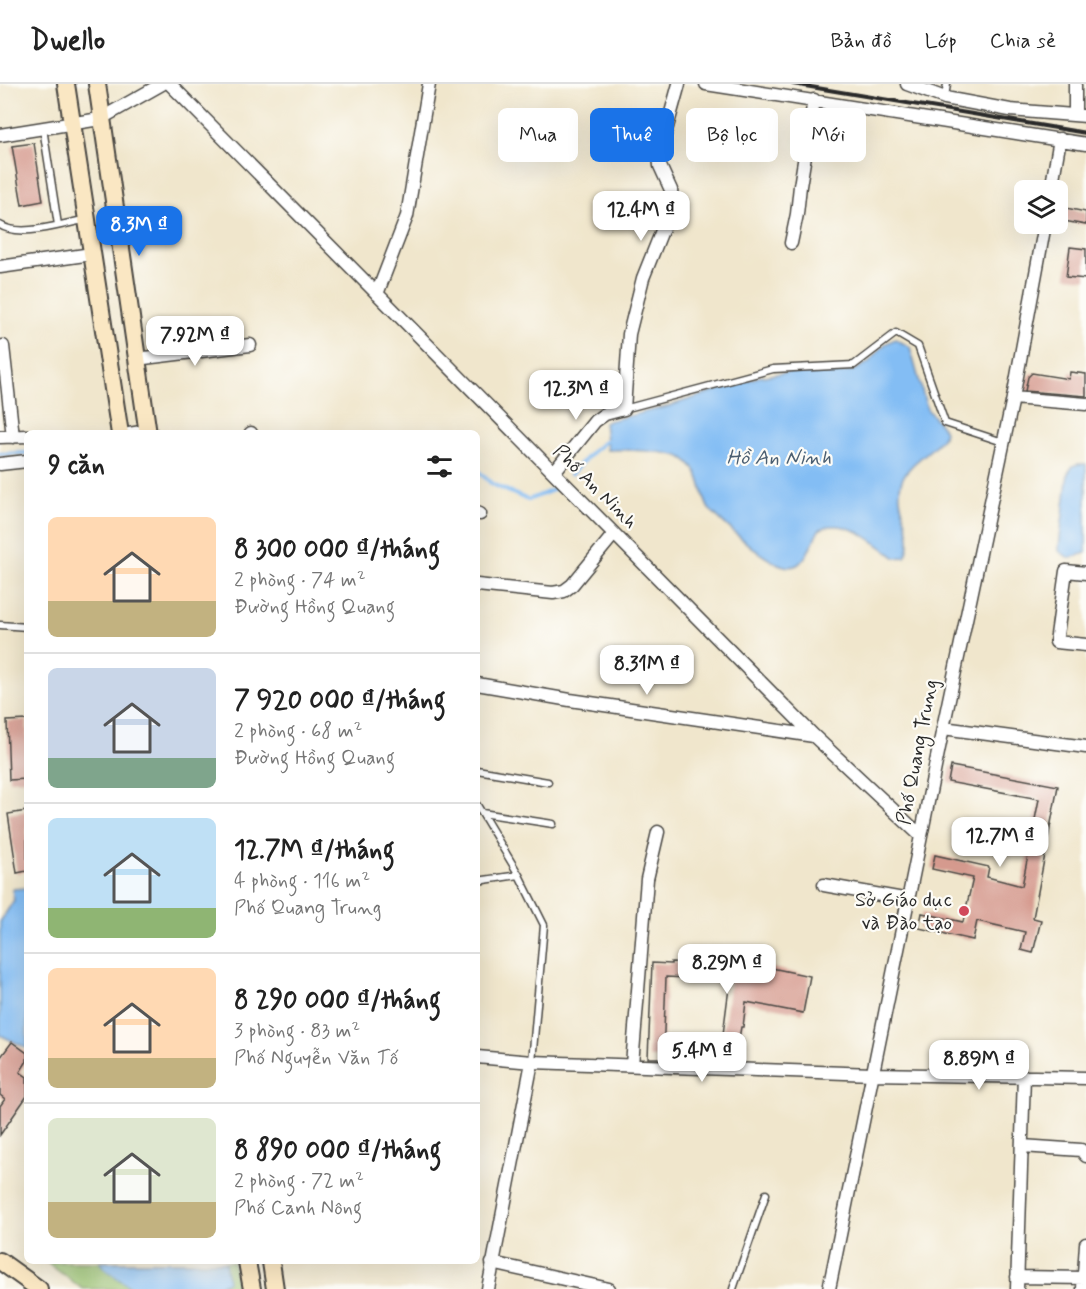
<!DOCTYPE html>
<html lang="vi">
<meta charset="utf-8">
<style>
:root{--surface:#fff;--page:#f2f2f2;--text:#222;--muted:#767676;--line:#e0e0e0;--accent:#1a73e8}
body{margin:0;font-family:Mynerve,sans-serif;background:var(--page);color:var(--text);height:100vh;display:flex;flex-direction:column;font-size:22px;white-space:nowrap}
*{box-sizing:border-box;margin:0}
p{font-size:20px;color:var(--muted)}
.icon{flex:none;width:33px;height:33px;fill:none;stroke:currentColor;stroke-width:2;stroke-linecap:round;stroke-linejoin:round}
.map{position:relative;flex:1;overflow:hidden}
.sheet{position:absolute;left:24px;top:346px;width:456px;height:834px;display:flex;flex-direction:column;background:var(--surface);border-radius:9px;box-shadow:0 6px 24px #0002}
.sheet>*{flex:none}
.top-card{position:absolute;left:498px;top:24px;width:498px;height:54px;display:flex;gap:12px}
.buttons{position:absolute;left:1014px;top:96px;display:grid;gap:12px}
.buttons a{display:grid;place-items:center;width:54px;height:54px;border-radius:9px;background:var(--surface);box-shadow:0 6px 24px #0002;font-size:30px}
.price{position:absolute;translate:-50% -51px;padding:0 14px;border-radius:12px;background:#fff;color:#222;font-size:20px;line-height:39px;filter:drop-shadow(0 2px 3px #0008)}
.price::after{content:'';position:absolute;left:50%;top:36px;width:18px;height:14px;margin-left:-9px;background:inherit;clip-path:polygon(0 0,100% 0,50% 100%)}
.price.selected{background:var(--accent);color:#fff}
ul{padding:0;list-style:none}
li{display:flex;align-items:center;gap:18px;height:150px;padding:0 24px}
li+li{border-top:2px solid var(--line)}
li span{display:grid;place-items:center;flex:none;width:168px;height:120px;border-radius:9px;color:#555}
li>.icon{margin-inline-start:auto}
span .icon{width:72px;height:72px;fill:#fffc;stroke-width:1}
li b{font-size:26px}
h2{display:flex;justify-content:space-between;align-items:center;height:72px;padding:0 24px;font-size:26px}
.chip{padding:0 21px;border-radius:9px;background:var(--surface);box-shadow:0 6px 24px #0002;font-size:21px;line-height:54px}
.chip.selected{background:var(--accent);color:#fff}
header{display:flex;align-items:center;gap:36px;box-sizing:border-box;height:84px;padding:0 30px;background:var(--surface);border-bottom:2px solid var(--line)}
header strong{font-size:28px}
nav{display:flex;gap:33px;margin-inline-start:auto;font-size:21px}
.map>svg:first-child{display:block}
.green{fill:#98c16e;stroke:#62764c;stroke-width:1.5}
.water{fill:#83bdf4;stroke:#577490;stroke-width:1.5}
.lines{fill:none;stroke-linecap:round;stroke-linejoin:round}
.stream{stroke:#83bdf4;stroke-width:4}
.building{fill:#d59a8e}
.lane-casing{stroke:#494743;stroke-width:9}
.street-casing{stroke:#494743;stroke-width:15}
.secondary-casing{stroke:#494743;stroke-width:20}
.lane{stroke:#fff;stroke-width:6}
.street{stroke:#fff;stroke-width:12}
.secondary{stroke:#fae7c3;stroke-width:16}
.rail{stroke:#2b2b2b;stroke-width:4}
.poi-dot{fill:#d1495b;stroke:#fdfcf7;stroke-width:2}
.labels{text-anchor:middle;dominant-baseline:central;stroke-width:4.5;stroke-linejoin:round;paint-order:stroke}
.street-label{font-size:20px;fill:#2b2b2b;stroke:#fdfcf7}
.poi-label{font-size:20px;fill:#2b2b2b;stroke:#fdfcf7;text-anchor:end}
.water-label{font-size:21px;font-style:italic;fill:#4a5e71;stroke:#fdfcf7}
</style>
<header>
<strong>Dwello</strong>
<nav><a>Bản đồ</a><a>Lớp</a><a>Chia sẻ</a></nav>
</header>
<div class="map">
<svg width="1086" height="1205" viewBox="0 0 1086 1205">
<rect width="100%" height="100%" fill="#fdfcf7"/>
<filter id="ink" filterUnits="userSpaceOnUse"><feTurbulence type="fractalNoise" baseFrequency=".0167" numOctaves="2"/><feDisplacementMap in="SourceGraphic" scale="12" xChannelSelector="R" yChannelSelector="G"/><feConvolveMatrix kernelMatrix="1 2 1 2 8 2 1 2 1" color-interpolation-filters="sRGB"/></filter>
<filter id="wash" filterUnits="userSpaceOnUse"><feTurbulence type="fractalNoise" baseFrequency=".008" numOctaves="4" result="noise"/><feDisplacementMap in="SourceGraphic" scale="24" xChannelSelector="R" yChannelSelector="G"/><feGaussianBlur stdDeviation="1.35" result="paint"/><feColorMatrix in="noise" values="0 0 0 0 0 0 0 0 0 0 0 0 0 0 0 0 0 1.4 0 .05"/><feComposite in="paint" operator="in"/></filter>
<g filter="url(#wash)">
<rect width="100%" height="100%" fill="#f0e6cc"/>
<path class="green" d="M46 1178H233L237 1205H83Z"/>
<path class="water" d="M895 255 910 263 927 325 941 341 945 348C940 364 909 377 902 396 892 422 919 448 905 473L896 474C876 459 844 431 819 446 813 457 807 475 797 481 776 493 725 439 709 425 702 413 702 397 695 386 692 381 686 375 681 373 666 367 624 365 607 366L604 338 666 323 758 293 789 288 842 289 855 286 868 279 885 260Z
M1078 380H1086V469L1069 474 1059 467V463L1068 389 1073 382Z
M27 804V964L0 951V838L14 816 12 805Z
M99 1178H225L228 1198 209 1205H133L106 1186Z"/>
<g class="lines">
<path class="stream" d="M0 370 27 369
M477 386 492 400 528 416 558 404
M571 390 592 368 607 356"/>
</g>
<g id="blocks">
<path class="building" d="M34 59 43 117 22 121 12 62Z
M1061 123 1086 128V141L1058 136Z
M1070 163 1086 165V195L1066 193Z
M1070 288 1086 290V312L1025 307 1028 293 1032 289 1069 295Z
M27 636V695L9 696 7 637Z
M951 682 1058 702 1033 834 1041 836 1033 869 1021 866 1025 848 977 837 973 856 919 844 922 829 963 838 973 794 932 785 935 771 989 783 987 793 1022 802 1039 715 948 698Z
M27 727V787L17 789 8 730Z
M671 878 716 880 761 890 762 882 810 892 803 929 746 918 743 943H741L738 960 722 958 730 896 666 893 663 974H648L652 879 671 880Z
M12 958 27 969V977L20 988 27 993V1012L0 1051V1022L5 1015 0 1011V974Z"/>
</g>
</g>
<g filter="url(#ink)">
<use href="#blocks" fill-opacity="0" stroke="#494743" stroke-width="1.5"/>
<g class="lines">
<g class="lane-casing">
<path id="lane" d="M945 13 947 0
M43 44 58 141
M0 141C20 154 61 140 84 136
M624 325 773 285 854 281 896 249 918 262 945 339 1003 358
M0 541 27 543
M477 686 548 698
M477 721 519 791 544 841 532 978
M482 729 553 740
M477 797 519 791
M733 1205 766 1110"/>
</g>
<g class="street-casing">
<path id="street" d="M170 0 814 652 921 752
M706 0 1086 60
M907 0 945 14 1010 26 1086 32
M1075 31V0
M0 51 100 35 162 0
M1051 106 1060 55
M791 159 797 130 800 102 814 16
M0 183 92 170
M377 210 407 132 429 0
M3 262 13 353
M136 275 250 261
M1013 314 1086 320
M129 350 147 347
M250 350 251 349
M0 353 27 352
M0 380 27 377
M554 388 595 337 605 330 624 325 629 250 643 194 667 134 672 115 671 106 660 82 659 72 679 0
M477 429 480 430
M1086 489 1066 487 1056 558 1086 561
M477 501 553 509 564 507 572 501 614 450
M477 600 570 616 814 652
M943 644 1086 663
M824 801 909 816
M477 973 532 978 873 990 1086 994
M632 981 647 795 658 748
M1022 1062 1081 1066 1086 1072
M492 1179 609 1205
M1017 1193 1086 1194
M488 1205 532 978
M829 1205 943 644 1013 314 1045 140
M1017 1205 1024 992
M1083 1205 1086 1160"/>
</g>
<g class="secondary-casing">
<path id="secondary" d="M66 0 120 350
M97 0 148 350
M0 1177 39 1205
M247 1178 252 1205
M271 1178 275 1205"/>
</g>
<use href="#lane" class="lane"/>
<use href="#street" class="street"/>
<use href="#secondary" class="secondary"/>
<path class="rail" d="M793 0 1086 49"/>
</g>
</g>
<circle class="poi-dot" cx="964" cy="827" r="6"/>
<g class="labels">
<g class="street-label">
<text transform="translate(595 403) rotate(45)">Phố An Ninh</text>
<text transform="translate(918 668) rotate(-79)">Phố Quang Trung</text>
</g>
<g class="poi-label">
<text x="952" y="816">Sở Giáo dục<tspan x="952" dy="23">và Đào tạo</tspan></text>
</g>
<g class="water-label">
<text x="779" y="374">Hồ An Ninh</text>
</g>
</g>
</svg>
<div class="buttons">
<a><svg class="icon" aria-label="layers" viewBox="0 0 24 24"><path d="M12 4l9 5-9 5-9-5zM3 14l9 5 9-5"/></svg></a>
</div>
<b class="price" style="left:641px;top:158px">12.4M ₫</b>
<b class="price selected" style="left:139px;top:173px">8.3M ₫</b>
<b class="price" style="left:195px;top:283px">7.92M ₫</b>
<b class="price" style="left:576px;top:337px">12.3M ₫</b>
<b class="price" style="left:647px;top:612px">8.31M ₫</b>
<b class="price" style="left:1000px;top:784px">12.7M ₫</b>
<b class="price" style="left:727px;top:911px">8.29M ₫</b>
<b class="price" style="left:702px;top:999px">5.4M ₫</b>
<b class="price" style="left:979px;top:1007px">8.89M ₫</b>
<div class="top-card">
<a class="chip">Mua</a>
<a class="chip selected">Thuê</a>
<a class="chip">Bộ lọc</a>
<a class="chip">Mới</a>
</div>
<section class="sheet">
<h2>9 căn<svg class="icon" aria-label="filters" viewBox="0 0 24 24"><path d="M4 7h16M4 17h16"/><circle cx="9" cy="7" r="2"/><circle cx="15" cy="17" r="2"/></svg></h2>
<ul>
<li><span style="background:linear-gradient(#ffd9b3 70%,#c2b280 0)"><svg class="icon" aria-label="home" viewBox="0 0 24 24"><path d="M3 11l9-7 9 7M6 9v11h12V9"/></svg></span><div><b>8 300 000 ₫/tháng</b><p>2 phòng · 74 m²</p><p>Đường Hồng Quang</p></div></li>
<li><span style="background:linear-gradient(#c9d6e8 75%,#7fa58c 0)"><svg class="icon" aria-label="home" viewBox="0 0 24 24"><path d="M3 11l9-7 9 7M6 9v11h12V9"/></svg></span><div><b>7 920 000 ₫/tháng</b><p>2 phòng · 68 m²</p><p>Đường Hồng Quang</p></div></li>
<li><span style="background:linear-gradient(#bfe0f5 75%,#8fb573 0)"><svg class="icon" aria-label="home" viewBox="0 0 24 24"><path d="M3 11l9-7 9 7M6 9v11h12V9"/></svg></span><div><b>12.7M ₫/tháng</b><p>4 phòng · 116 m²</p><p>Phố Quang Trung</p></div></li>
<li><span style="background:linear-gradient(#ffd9b3 75%,#c2b280 0)"><svg class="icon" aria-label="home" viewBox="0 0 24 24"><path d="M3 11l9-7 9 7M6 9v11h12V9"/></svg></span><div><b>8 290 000 ₫/tháng</b><p>3 phòng · 83 m²</p><p>Phố Nguyễn Văn Tố</p></div></li>
<li><span style="background:linear-gradient(#dfe7d0 70%,#c2b280 0)"><svg class="icon" aria-label="home" viewBox="0 0 24 24"><path d="M3 11l9-7 9 7M6 9v11h12V9"/></svg></span><div><b>8 890 000 ₫/tháng</b><p>2 phòng · 72 m²</p><p>Phố Canh Nông</p></div></li>
</ul>
</section>
</div>
